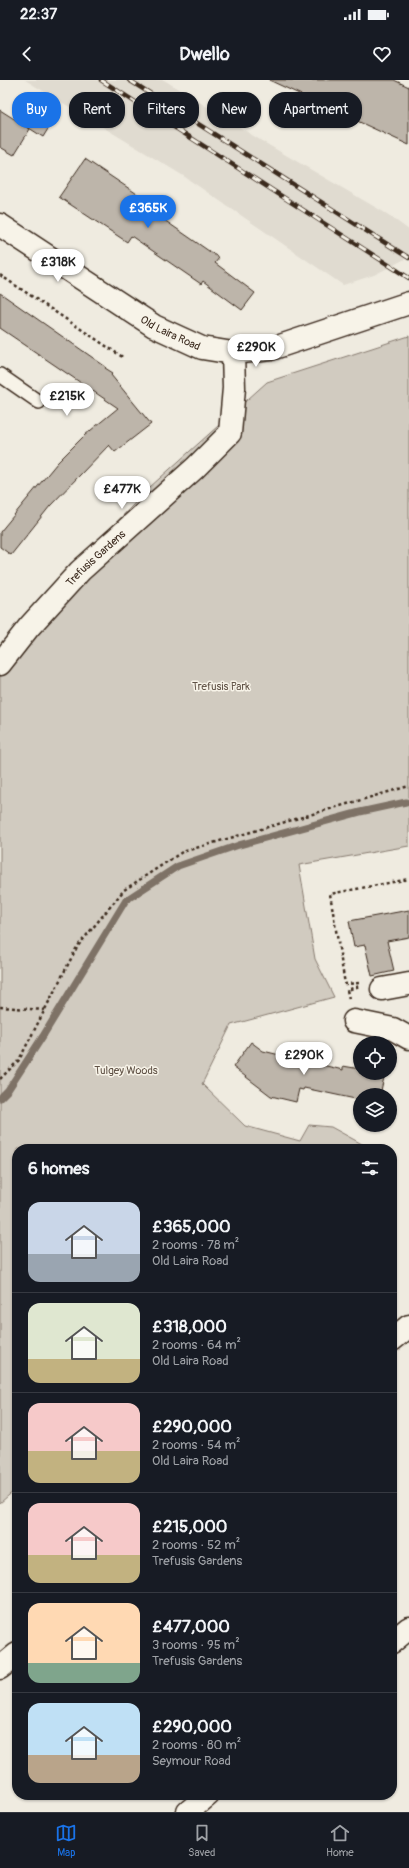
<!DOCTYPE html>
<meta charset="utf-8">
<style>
:root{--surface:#171b24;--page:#20242c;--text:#f1f3f6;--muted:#9ea1a6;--line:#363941;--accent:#1a73e8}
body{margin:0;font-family:Pangolin,sans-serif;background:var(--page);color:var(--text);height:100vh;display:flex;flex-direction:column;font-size:15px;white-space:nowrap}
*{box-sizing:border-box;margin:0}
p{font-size:13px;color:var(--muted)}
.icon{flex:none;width:22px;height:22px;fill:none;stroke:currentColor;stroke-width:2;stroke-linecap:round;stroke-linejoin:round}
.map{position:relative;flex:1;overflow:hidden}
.side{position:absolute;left:12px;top:1064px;width:385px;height:656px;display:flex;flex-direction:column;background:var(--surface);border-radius:16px;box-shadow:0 1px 3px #0004}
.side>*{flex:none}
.guide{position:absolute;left:12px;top:12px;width:385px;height:36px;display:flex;gap:8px}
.buttons{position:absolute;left:353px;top:956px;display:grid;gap:8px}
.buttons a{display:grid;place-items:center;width:44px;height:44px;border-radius:50%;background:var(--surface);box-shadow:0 1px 3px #0004;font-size:20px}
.price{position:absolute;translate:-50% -34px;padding:0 9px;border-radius:14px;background:#fff;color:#222;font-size:13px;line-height:26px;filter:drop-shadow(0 1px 2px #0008)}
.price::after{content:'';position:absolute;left:50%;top:24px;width:12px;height:9px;margin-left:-6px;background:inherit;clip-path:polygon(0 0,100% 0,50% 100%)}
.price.active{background:var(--accent);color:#fff}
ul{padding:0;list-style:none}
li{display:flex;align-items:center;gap:12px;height:100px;padding:0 16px}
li+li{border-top:1px solid var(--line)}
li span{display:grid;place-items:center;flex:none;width:112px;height:80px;border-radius:12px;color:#555}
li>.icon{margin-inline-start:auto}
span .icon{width:48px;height:48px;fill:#fffc;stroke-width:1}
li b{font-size:17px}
h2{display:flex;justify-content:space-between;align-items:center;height:48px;padding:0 16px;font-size:17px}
.chip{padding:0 14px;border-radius:16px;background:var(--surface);box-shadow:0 1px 3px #0004;font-size:14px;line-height:36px}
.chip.active{background:var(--accent);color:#fff}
.status{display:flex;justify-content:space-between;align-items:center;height:28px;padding:0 20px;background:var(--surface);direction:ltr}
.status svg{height:11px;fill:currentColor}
header{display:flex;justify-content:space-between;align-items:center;height:52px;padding:0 16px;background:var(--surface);font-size:18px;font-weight:700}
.tab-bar{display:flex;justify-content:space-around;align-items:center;height:56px;border-top:1px solid var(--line);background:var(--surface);font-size:11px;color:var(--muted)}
.tab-bar a{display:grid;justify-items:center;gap:2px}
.tab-bar .active{color:var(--accent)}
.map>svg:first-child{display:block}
.built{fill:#e0dbd0}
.green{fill:#d1cbc0;stroke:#867a6f}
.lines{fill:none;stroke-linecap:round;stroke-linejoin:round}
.stream{stroke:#7e7266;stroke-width:7}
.building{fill:#bdb5aa;stroke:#3b2a1e}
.service-casing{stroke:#3b2a1e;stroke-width:16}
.minor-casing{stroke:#3b2a1e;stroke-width:25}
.secondary-casing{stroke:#3b2a1e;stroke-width:25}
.path{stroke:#3b2a1e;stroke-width:2.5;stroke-dasharray:3 3;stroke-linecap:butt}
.service{stroke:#f7f3e8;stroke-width:13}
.minor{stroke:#f7f3e8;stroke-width:22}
.secondary{stroke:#f7f3e8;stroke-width:22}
.rail-casing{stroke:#3b2a1e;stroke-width:4.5}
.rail{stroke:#f7f3e8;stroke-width:3;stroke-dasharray:9;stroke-linecap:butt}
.labels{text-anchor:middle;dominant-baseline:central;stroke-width:3;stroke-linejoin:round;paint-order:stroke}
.street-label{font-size:11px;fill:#3b2a1e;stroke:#f7f3e8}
.park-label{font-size:11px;fill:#605246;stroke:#f7f3e8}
</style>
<div class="status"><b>22:37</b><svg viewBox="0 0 49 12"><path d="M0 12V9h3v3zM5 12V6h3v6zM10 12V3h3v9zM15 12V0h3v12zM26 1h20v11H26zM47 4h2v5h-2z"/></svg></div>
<header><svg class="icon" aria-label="back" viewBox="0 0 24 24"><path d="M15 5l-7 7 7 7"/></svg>Dwello<svg class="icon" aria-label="heart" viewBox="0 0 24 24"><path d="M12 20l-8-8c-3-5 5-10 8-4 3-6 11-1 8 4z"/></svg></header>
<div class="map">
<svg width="409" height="1732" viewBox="0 0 409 1732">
<rect width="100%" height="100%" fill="#efebe0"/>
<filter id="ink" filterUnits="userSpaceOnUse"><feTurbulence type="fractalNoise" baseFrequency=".025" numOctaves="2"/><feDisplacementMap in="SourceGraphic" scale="8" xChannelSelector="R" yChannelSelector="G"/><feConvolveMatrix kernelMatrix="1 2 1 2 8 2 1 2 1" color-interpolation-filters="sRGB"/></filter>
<g filter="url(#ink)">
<path class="built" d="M25 0H164L260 60 387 134 409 150V177L374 195 343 205 182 95Z"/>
<path class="green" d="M409 256V766L299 785 315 879 334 917 231 945 202 1004 245 1046 300 1061 309 1045 331 1047 371 1069H17V1408L0 1423V591L24 540 150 407 267 302Z"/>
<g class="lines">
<path class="stream" d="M0 1018 8 1010 43 956 126 820 178 786 239 765 360 732 406 722"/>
</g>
<path class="building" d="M269 0H394L409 7V65Z
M41 21 59 31 43 57 26 46Z
M0 30 30 49 14 75 0 67Z
M85 79 158 128 154 133 219 178 215 183 255 213 242 230 203 201 201 204 131 156 127 162 59 117Z
M0 213 106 287 105 288 113 293 111 295 151 344 115 372 109 365 50 426 11 475 0 467V452L57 383 85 355 118 328 0 248Z
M409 830V857L387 861 394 891 372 896 365 865 354 867 349 841Z
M251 962 263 971 343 990V986L360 989V993H385L380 1015H360V1020L304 1008 303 1010 299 1009 296 1022 271 1016 233 987Z"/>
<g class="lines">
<g class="service-casing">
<path id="service" d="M0 295 39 322"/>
</g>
<g class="minor-casing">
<g id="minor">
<path id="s1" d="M0 584 29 547 80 491 195 388 230 353 234 308 233 273"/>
<path d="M382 909 409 904"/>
<path d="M354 941 393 949 409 958"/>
<path d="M392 1260 409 1246"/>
<path d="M392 1562 409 1548"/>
<path d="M0 1588 17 1574"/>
<path d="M188 1732 208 1715"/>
</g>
</g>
<g class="secondary-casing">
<g id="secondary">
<path id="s2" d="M0 145 154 246 202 268 233 273 271 269 409 223"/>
</g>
</g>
<path class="path" d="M0 195 124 278
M359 903 345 904 330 814 409 799
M349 919 347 910 360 906
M0 927 45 930
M0 999 19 980 77 867 124 810 182 772 409 706"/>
<use href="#service" class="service"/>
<use href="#minor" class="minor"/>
<use href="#secondary" class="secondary"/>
<g class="rail-casing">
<path id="rail" d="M101 0 409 198
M129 0 409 178"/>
</g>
<use href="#rail" class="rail"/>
</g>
</g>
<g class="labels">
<g class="street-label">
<text stroke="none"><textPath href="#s2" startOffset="202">Old Laira Road</textPath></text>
<text stroke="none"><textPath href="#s1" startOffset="143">Trefusis Gardens</textPath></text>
</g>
<g class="park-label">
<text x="221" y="606">Trefusis Park</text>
<text x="126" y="990">Tulgey Woods</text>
</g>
</g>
</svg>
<div class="buttons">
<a><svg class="icon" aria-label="locate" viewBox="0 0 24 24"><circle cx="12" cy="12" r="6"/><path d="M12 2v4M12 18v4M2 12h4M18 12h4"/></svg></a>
<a><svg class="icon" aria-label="layers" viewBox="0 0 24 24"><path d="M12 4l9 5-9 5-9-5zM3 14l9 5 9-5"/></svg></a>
</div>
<b class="price active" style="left:148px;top:149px">£365K</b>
<b class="price" style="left:58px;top:203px">£318K</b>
<b class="price" style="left:256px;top:288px">£290K</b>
<b class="price" style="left:67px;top:337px">£215K</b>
<b class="price" style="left:122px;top:430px">£477K</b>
<b class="price" style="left:304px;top:996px">£290K</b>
<div class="guide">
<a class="chip active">Buy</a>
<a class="chip">Rent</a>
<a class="chip">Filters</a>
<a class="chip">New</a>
<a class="chip">Apartment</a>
</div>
<section class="side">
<h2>6 homes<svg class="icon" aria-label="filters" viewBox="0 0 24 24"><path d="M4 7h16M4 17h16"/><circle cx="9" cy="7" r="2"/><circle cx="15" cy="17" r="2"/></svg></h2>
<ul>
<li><span style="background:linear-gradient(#c9d6e8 65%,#9aa5b1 0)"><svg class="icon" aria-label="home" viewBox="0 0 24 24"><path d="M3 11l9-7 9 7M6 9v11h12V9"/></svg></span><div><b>£365,000</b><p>2 rooms · 78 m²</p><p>Old Laira Road</p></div></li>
<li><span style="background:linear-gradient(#dfe7d0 70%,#c2b280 0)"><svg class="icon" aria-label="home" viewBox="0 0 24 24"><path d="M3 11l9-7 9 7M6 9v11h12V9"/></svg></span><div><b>£318,000</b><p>2 rooms · 64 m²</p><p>Old Laira Road</p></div></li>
<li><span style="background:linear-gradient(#f6c9c9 60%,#c2b280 0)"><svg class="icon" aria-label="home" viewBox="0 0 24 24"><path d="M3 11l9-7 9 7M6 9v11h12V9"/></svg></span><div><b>£290,000</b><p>2 rooms · 54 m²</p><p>Old Laira Road</p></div></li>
<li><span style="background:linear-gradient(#f6c9c9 65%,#c2b280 0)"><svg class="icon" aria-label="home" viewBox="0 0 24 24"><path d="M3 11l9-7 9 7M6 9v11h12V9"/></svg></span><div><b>£215,000</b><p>2 rooms · 52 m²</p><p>Trefusis Gardens</p></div></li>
<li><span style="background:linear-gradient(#ffd9b3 75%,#7fa58c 0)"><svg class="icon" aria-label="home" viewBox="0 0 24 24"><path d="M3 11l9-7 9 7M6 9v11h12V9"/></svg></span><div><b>£477,000</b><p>3 rooms · 95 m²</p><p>Trefusis Gardens</p></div></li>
<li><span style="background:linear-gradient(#bfe0f5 65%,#b9a48a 0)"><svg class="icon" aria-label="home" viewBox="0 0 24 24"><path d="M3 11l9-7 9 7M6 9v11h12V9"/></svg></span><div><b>£290,000</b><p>2 rooms · 80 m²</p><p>Seymour Road</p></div></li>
</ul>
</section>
</div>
<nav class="tab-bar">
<a class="active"><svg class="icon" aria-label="map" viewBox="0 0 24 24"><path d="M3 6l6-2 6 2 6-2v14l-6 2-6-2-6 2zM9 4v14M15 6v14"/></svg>Map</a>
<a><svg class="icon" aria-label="saved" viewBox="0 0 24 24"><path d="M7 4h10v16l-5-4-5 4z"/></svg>Saved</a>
<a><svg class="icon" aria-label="home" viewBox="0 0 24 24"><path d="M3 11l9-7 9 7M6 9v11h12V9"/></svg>Home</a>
</nav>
